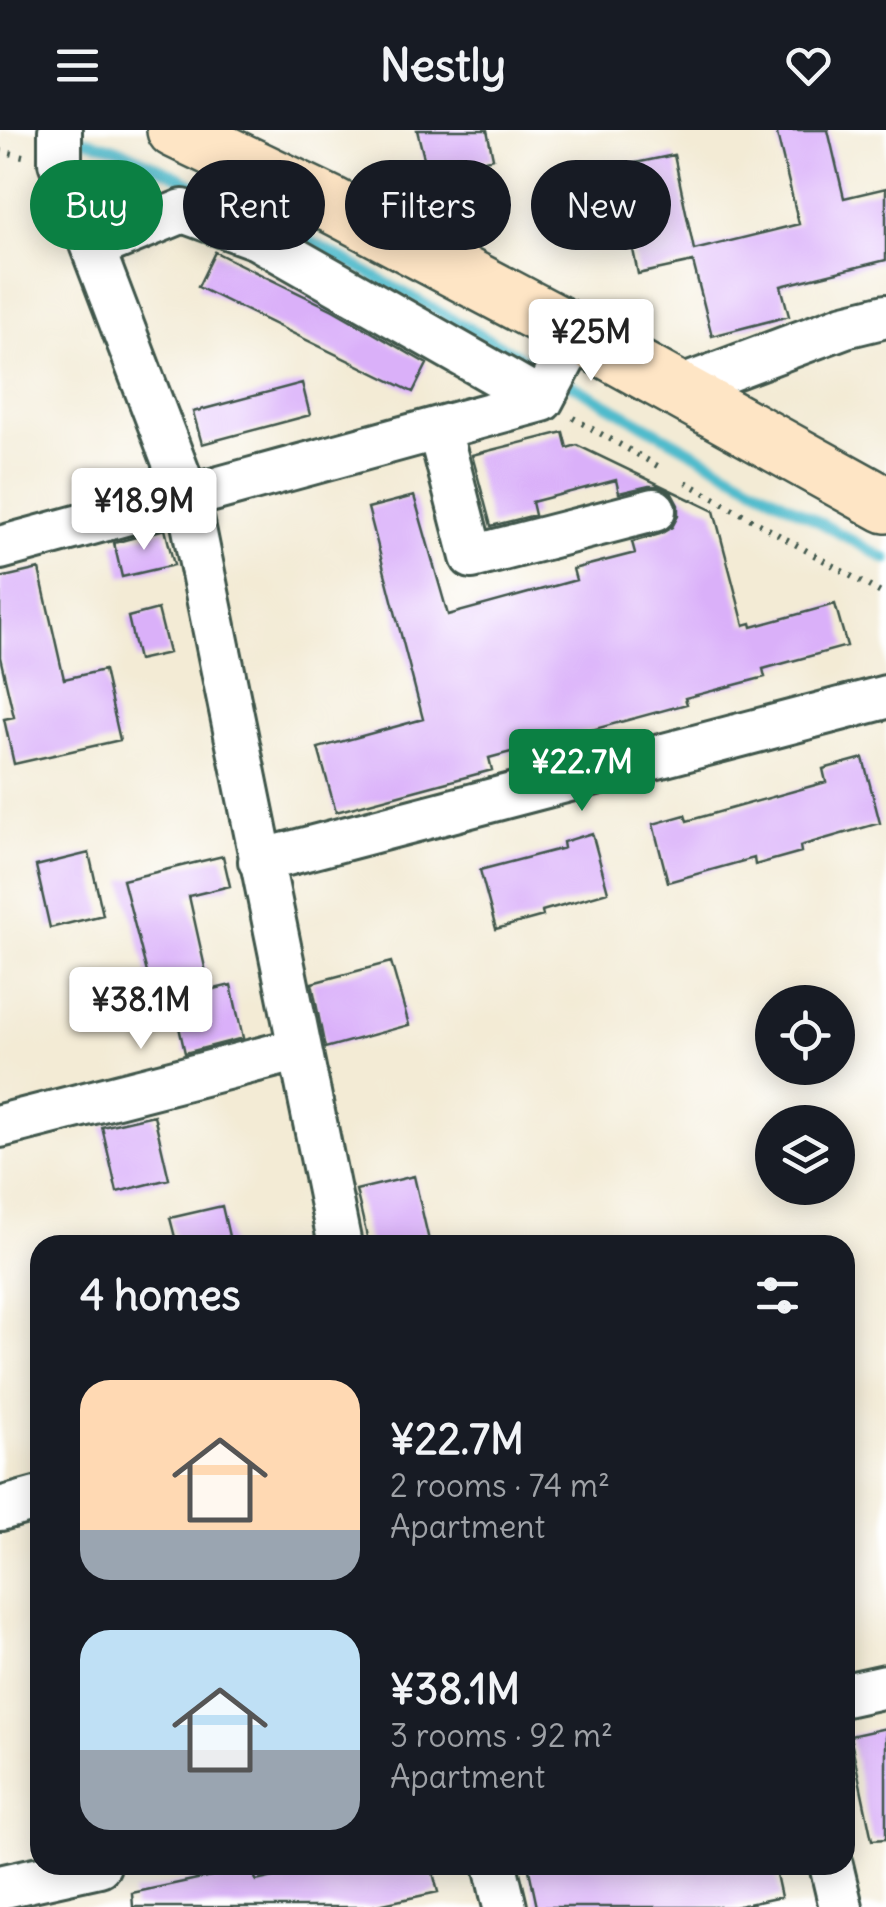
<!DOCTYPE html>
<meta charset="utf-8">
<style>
:root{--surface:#171b24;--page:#20242c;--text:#f1f3f6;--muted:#9ea1a6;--accent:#0b8043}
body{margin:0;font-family:Delius,sans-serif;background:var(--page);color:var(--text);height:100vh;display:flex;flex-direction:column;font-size:38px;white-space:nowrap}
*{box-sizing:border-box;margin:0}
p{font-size:32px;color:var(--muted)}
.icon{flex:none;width:55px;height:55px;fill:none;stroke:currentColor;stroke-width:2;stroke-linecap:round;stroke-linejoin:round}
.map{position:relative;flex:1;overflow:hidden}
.drawer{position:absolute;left:30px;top:1105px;width:825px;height:640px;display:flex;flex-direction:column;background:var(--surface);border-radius:30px;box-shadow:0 5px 25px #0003}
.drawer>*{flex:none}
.hud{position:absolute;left:30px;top:30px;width:828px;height:90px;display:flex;gap:20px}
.buttons{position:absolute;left:755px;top:855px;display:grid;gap:20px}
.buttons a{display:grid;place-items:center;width:100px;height:100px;border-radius:50%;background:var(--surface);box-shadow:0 5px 25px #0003;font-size:50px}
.price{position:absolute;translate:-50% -85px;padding:0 22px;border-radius:10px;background:#fff;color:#222;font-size:32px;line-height:65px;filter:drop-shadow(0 2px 5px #0008)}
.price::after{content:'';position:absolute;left:50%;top:60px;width:30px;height:22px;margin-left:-15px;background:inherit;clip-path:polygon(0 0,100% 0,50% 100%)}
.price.active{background:var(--accent);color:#fff}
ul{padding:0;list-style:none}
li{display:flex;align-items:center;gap:30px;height:250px;padding:0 50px}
li span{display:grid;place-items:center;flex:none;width:280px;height:200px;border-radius:30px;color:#555}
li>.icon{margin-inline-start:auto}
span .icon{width:120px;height:120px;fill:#fffc;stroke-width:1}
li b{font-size:42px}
h2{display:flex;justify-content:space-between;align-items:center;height:120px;padding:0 50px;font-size:42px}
.pill{padding:0 35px;border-radius:45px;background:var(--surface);box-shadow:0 5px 25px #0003;font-size:35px;line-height:90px}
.pill.active{background:var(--accent);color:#fff}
header{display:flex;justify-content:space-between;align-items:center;height:130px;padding:0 50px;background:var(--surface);font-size:45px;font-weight:700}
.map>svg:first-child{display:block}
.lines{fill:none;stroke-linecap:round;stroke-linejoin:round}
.stream{stroke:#50bbcc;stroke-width:11}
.building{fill:#dab0f9}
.street-casing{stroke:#3f574c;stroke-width:48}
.secondary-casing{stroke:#3f574c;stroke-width:60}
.path{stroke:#3f574c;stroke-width:6;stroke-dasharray:2.5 8;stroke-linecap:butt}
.street{stroke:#fff;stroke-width:42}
.secondary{stroke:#fee5c5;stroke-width:55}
</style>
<header><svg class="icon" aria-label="menu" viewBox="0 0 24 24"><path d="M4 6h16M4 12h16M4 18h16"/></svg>Nestly<svg class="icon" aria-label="heart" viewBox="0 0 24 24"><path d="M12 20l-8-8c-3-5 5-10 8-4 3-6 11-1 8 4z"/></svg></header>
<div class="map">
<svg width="886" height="1777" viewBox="0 0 886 1777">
<rect width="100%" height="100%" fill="#fff"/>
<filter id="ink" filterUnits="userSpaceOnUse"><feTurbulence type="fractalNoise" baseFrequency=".01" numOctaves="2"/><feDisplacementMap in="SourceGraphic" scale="20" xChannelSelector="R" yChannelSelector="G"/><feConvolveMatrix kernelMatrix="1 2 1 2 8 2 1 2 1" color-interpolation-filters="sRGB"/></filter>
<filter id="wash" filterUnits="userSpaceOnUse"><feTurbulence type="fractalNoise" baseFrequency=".0048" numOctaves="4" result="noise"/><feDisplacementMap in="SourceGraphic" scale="40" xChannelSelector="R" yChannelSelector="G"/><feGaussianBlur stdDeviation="2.25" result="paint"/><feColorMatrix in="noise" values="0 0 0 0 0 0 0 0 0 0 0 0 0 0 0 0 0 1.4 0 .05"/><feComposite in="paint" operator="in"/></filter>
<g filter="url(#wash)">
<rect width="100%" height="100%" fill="#f3ebd5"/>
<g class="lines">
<path class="stream" d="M66 5 119 19 298 104 546 241
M563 250 886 429"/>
</g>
<g id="blocks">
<path class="building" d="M417 0H487L493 28 428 44Z
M776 0H828L844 68 886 58V130L781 156 789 186 712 206 693 132 638 144 616 37 674 25 694 120 799 94Z
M215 122 333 180 427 234 413 262 198 157Z
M302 253 310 285 202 314 193 282Z
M563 302 567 318 577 315 714 381 744 495 751 493 752 497 835 474 847 516 763 539 765 547 685 568 687 574 489 628 492 640 336 682 318 618 423 589 368 378 414 366 448 485 576 450 573 439 635 423 632 412 660 404 672 397 678 386V375L671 362 660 356H649L619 363 616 350 532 372 535 385 491 396 472 325Z
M165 399 174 435 122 447 114 413Z
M39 439 64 549 104 540 120 610 14 634 4 589 14 587 0 527V448Z
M158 479 169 523 138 530 128 487Z
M863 628 880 693 800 716 801 722 755 735 754 728 668 752 653 694 685 685 687 691 826 652 823 639Z
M592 703 608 762 542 781 543 786 496 799 480 740 564 718 563 712Z
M89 723 103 785 50 798 36 736Z
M223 726 230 756 189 766 210 860 231 855 243 908 185 923 170 858 152 862 123 750Z
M391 832 409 895 325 918 312 853Z
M154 985 169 1049 117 1062 102 997Z
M414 1046 430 1115H369L356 1060Z
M222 1076 231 1115H177L170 1088Z
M886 1598V1709L872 1710 850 1606Z
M327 1735H431L438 1762 369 1777H133L132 1763 253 1737 256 1751Z
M528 1735H774L781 1767 734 1777H537Z"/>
</g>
</g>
<g filter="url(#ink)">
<use href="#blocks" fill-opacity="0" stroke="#3f574c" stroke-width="2.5"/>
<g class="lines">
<g class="street-casing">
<path id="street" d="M60 0V32L188 369 340 1115
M93 118 183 81 257 108 542 270
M677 259 845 196 886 186
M439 299 472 427 654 380
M0 418 542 270 577 204
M260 731 886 567
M0 996 300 919
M0 1379 40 1368
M845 1565 886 1556
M495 1735 505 1777
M831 1735 841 1777
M0 1757 99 1735"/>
</g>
<g class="secondary-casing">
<path id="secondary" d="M175 0 332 75 577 204 886 375"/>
</g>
<path class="path" d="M0 21 23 26
M573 288 663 339
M686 352 886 466"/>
<use href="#street" class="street"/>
<use href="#secondary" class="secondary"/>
</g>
</g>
</svg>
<div class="buttons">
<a><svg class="icon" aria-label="locate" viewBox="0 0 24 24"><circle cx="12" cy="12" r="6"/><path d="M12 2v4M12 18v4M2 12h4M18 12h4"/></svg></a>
<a><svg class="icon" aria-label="layers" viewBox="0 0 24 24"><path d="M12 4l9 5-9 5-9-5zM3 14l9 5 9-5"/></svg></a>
</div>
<b class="price" style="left:591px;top:254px">¥25M</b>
<b class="price" style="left:144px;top:423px">¥18.9M</b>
<b class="price active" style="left:582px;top:684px">¥22.7M</b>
<b class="price" style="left:141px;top:922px">¥38.1M</b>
<div class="hud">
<a class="pill active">Buy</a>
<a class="pill">Rent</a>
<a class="pill">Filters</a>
<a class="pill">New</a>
</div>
<section class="drawer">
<h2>4 homes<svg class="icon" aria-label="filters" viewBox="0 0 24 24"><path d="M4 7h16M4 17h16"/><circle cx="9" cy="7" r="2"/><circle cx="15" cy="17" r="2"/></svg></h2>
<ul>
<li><span style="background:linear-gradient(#ffd9b3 75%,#9aa5b1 0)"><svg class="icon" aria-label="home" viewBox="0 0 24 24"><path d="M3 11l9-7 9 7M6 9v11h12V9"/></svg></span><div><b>¥22.7M</b><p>2 rooms · 74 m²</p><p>Apartment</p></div></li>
<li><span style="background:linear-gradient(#bfe0f5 60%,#9aa5b1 0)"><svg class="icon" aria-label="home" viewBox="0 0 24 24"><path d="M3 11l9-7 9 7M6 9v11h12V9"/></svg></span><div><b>¥38.1M</b><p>3 rooms · 92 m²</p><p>Apartment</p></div></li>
</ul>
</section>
</div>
